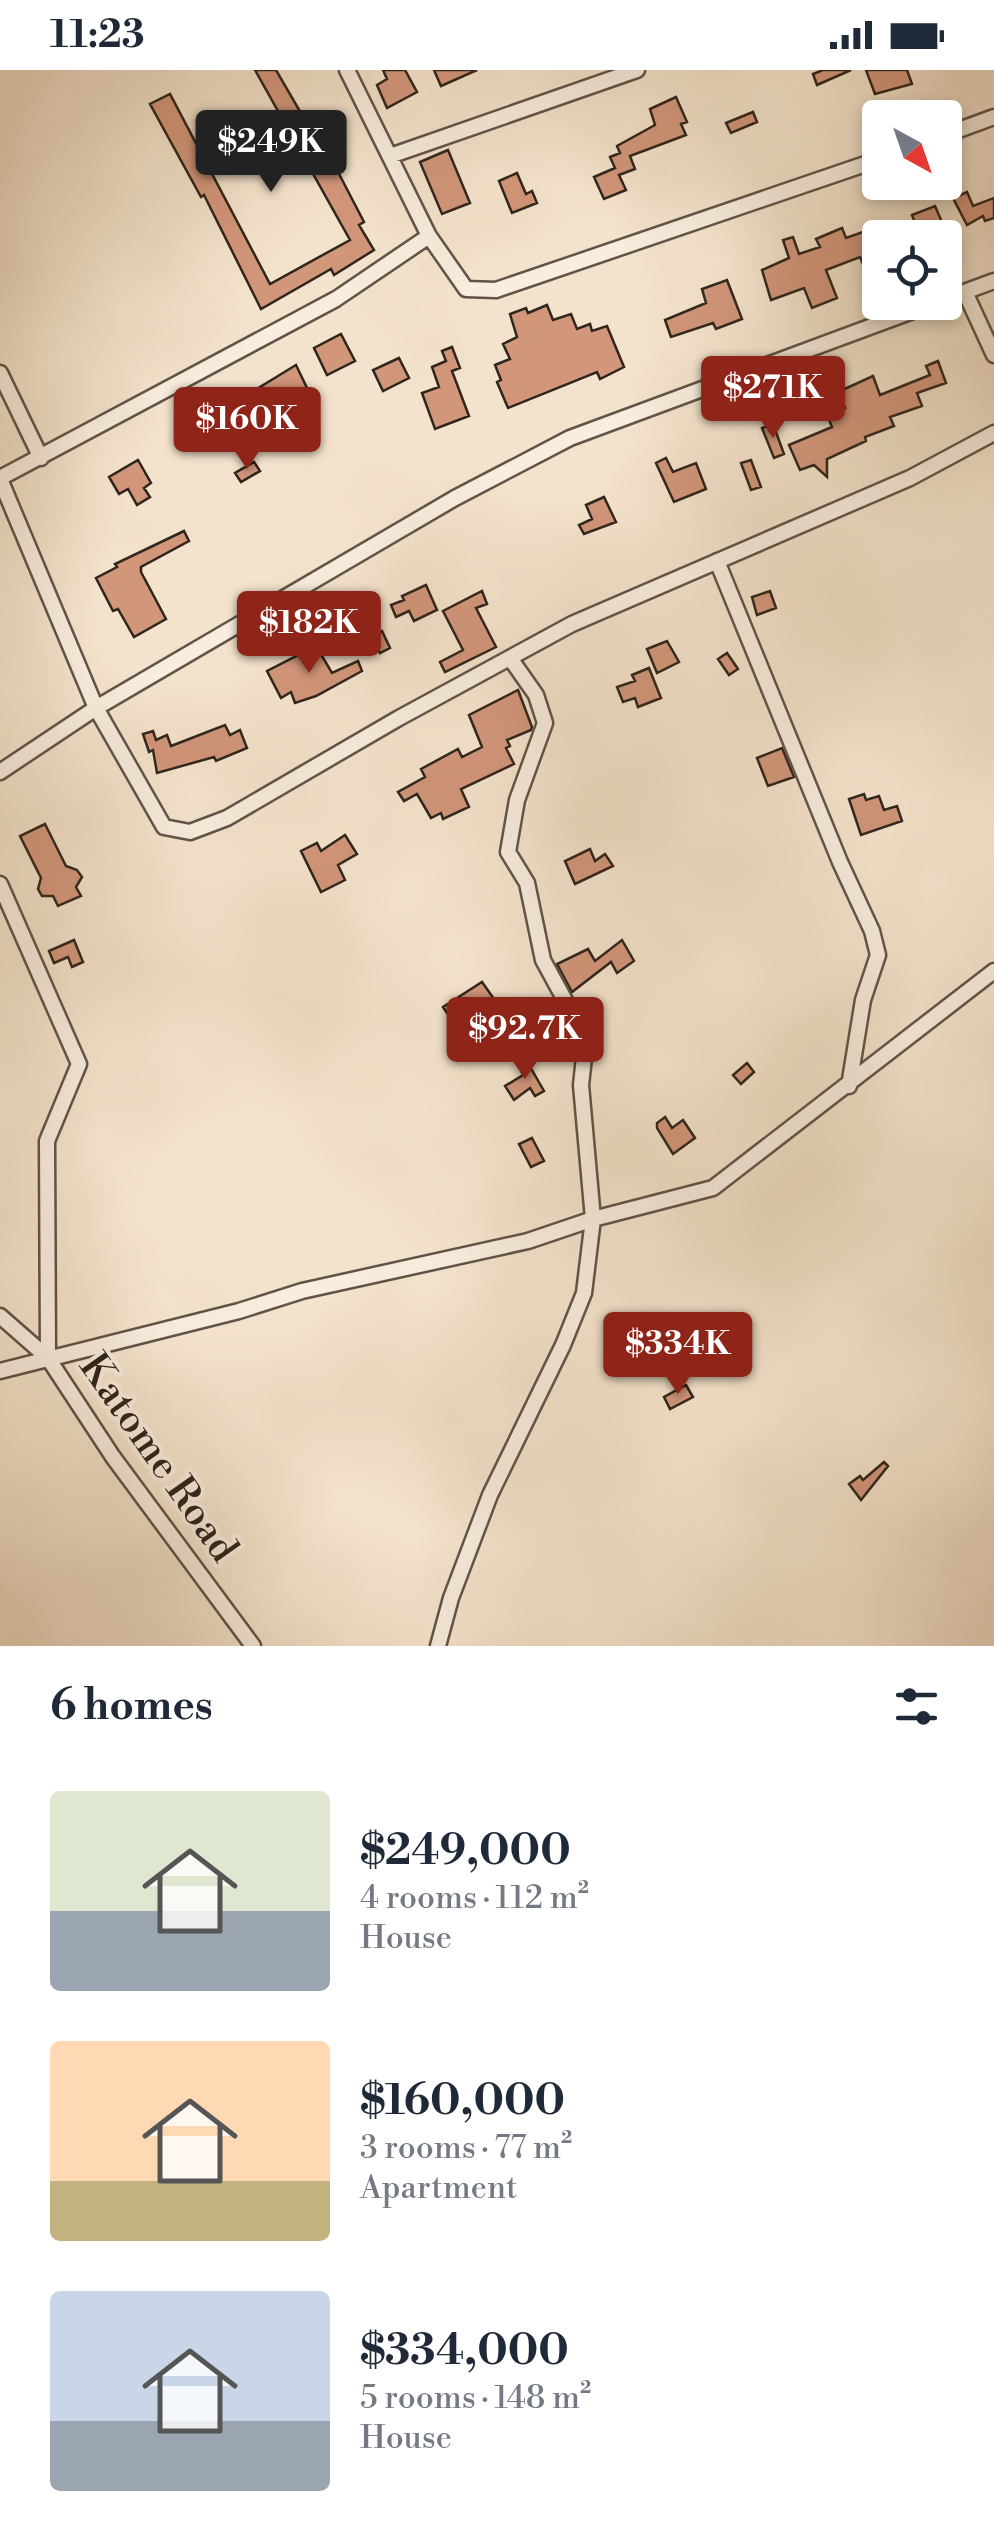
<!DOCTYPE html>
<meta charset="utf-8">
<style>
:root{--surface:#fff;--page:#f2f2f3;--text:#1f2937;--muted:#747a83;--accent:#8f2418}
body{margin:0;font-family:"Libre Bodoni",serif;background:var(--page);color:var(--text);height:100vh;display:flex;flex-direction:column;font-size:38px;white-space:nowrap}
*{box-sizing:border-box;margin:0}
p{font-size:32px;color:var(--muted)}
.icon{flex:none;width:55px;height:55px;fill:none;stroke:currentColor;stroke-width:2;stroke-linecap:round;stroke-linejoin:round}
.map{position:relative;height:1576px;overflow:hidden}
.drawer{display:flex;flex-direction:column;background:var(--surface);flex:1}
.drawer>*{flex:none}
.needle{width:65px;rotate:140deg}
.buttons{position:absolute;left:862px;top:30px;display:grid;gap:20px}
.buttons a{display:grid;place-items:center;width:100px;height:100px;border-radius:10px;background:var(--surface);box-shadow:0 5px 15px #0003;font-size:50px}
.price{position:absolute;translate:-50% -85px;padding:0 22px;border-radius:10px;background:var(--accent);color:#fff;font-size:32px;line-height:65px;filter:drop-shadow(0 2px 5px #0008)}
.price::after{content:'';position:absolute;left:50%;top:60px;width:30px;height:22px;margin-left:-15px;background:inherit;clip-path:polygon(0 0,100% 0,50% 100%)}
.price.selected{background:#222;color:#fff}
ul{padding:0;list-style:none}
li{display:flex;align-items:center;gap:30px;height:250px;padding:0 50px}
li span{display:grid;place-items:center;flex:none;width:280px;height:200px;border-radius:10px;color:#555}
li>.icon{margin-inline-start:auto}
span .icon{width:120px;height:120px;fill:#fffc;stroke-width:1}
li b{font-size:42px}
h2{display:flex;justify-content:space-between;align-items:center;height:120px;padding:0 50px;font-size:42px}
.status{display:flex;justify-content:space-between;align-items:center;height:70px;padding:0 50px;background:var(--surface);direction:ltr}
.status svg{height:28px;fill:currentColor}
.map>svg:first-child{display:block}
.building{fill:#d2967b;stroke:#2e251c;stroke-width:2.5}
.lines{fill:none;stroke-linecap:round;stroke-linejoin:round}
.street-casing{stroke:#605448;stroke-width:19}
.street{stroke:#f8edde;stroke-width:14}
.labels{text-anchor:middle;dominant-baseline:central;stroke-width:8;stroke-linejoin:round;paint-order:stroke}
.street-label{font-size:40px;fill:#2e251c;stroke:#f8edde}
</style>
<div class="status"><b>11:23</b><svg viewBox="0 0 49 12"><path d="M0 12V9h3v3zM5 12V6h3v6zM10 12V3h3v9zM15 12V0h3v12zM26 1h20v11H26zM47 4h2v5h-2z"/></svg></div>
<div class="map">
<svg width="994" height="1576" viewBox="0 0 994 1576">
<rect width="100%" height="100%" fill="#f4e3cc"/>
<filter id="stains"><feTurbulence type="fractalNoise" baseFrequency=".002" numOctaves="4"/><feColorMatrix values="0 0 0 0 .2 0 0 0 0 .09 0 0 0 0 .02 0 0 0 .5 -.17"/></filter>
<radialGradient id="worn" r=".72"><stop offset=".6" stop-color="#630" stop-opacity="0"/><stop offset="1" stop-color="#630" stop-opacity=".3"/></radialGradient>
<path class="building" d="M255 0H276L335 102 337 100 364 152 359 155 374 180 334 205 331 199 261 239 204 125 201 127 150 34 170 24 270 214 350 170Z
M383 0H405L417 22 387 38 377 15 387 9Z
M434 0H477L441 16Z
M823 0H851L817 15 813 4Z
M866 0H907L912 14 875 24Z
M676 27 687 52 681 54 686 65 630 86 635 99 619 105 626 120 604 129 594 107 615 98 610 87 620 83 617 76 655 55 650 39Z
M753 42 757 52 731 63 726 53Z
M448 80 470 133 442 144 420 92Z
M517 103 526 124 532 121 537 133 512 143 499 111Z
M967 122 973 136 994 128V148L985 151 983 146 967 155 953 128Z
M935 136 945 159 921 168 912 145Z
M880 156V187L863 194 860 187 826 200 837 228 812 238 804 218 771 230 762 200 789 188 783 170 793 167 799 184 820 177 816 169 842 158 846 168Z
M727 210 742 249 716 259 713 253 671 267 665 250 706 233 702 219Z
M547 235 553 250 571 244 577 259 590 254 592 261 607 256 624 297 600 309 597 302 508 338 497 312 501 310 495 295 510 289 503 274 517 267 510 244 526 238 528 243Z
M341 264 355 291 327 305 314 278Z
M452 277 460 298 452 301 469 346 435 359 422 323 439 317 432 297 446 291 442 281Z
M399 288 409 308 383 321 373 300Z
M938 291 946 313 917 323 922 336 890 347 894 356 865 367 866 371 827 389V407L814 395 800 400 789 375 832 357 827 345 845 338 838 322 873 306 880 325 930 305 926 296Z
M296 295 308 320 271 338 272 340 264 344 266 351 244 360 237 348 261 334 255 320Z
M773 354 784 384 774 388 762 358Z
M666 388 673 402 696 393 706 419 674 432 656 393Z
M138 390 151 413 144 418 150 427 137 435 128 419 119 424 109 407Z
M751 390 761 417 751 420 741 393Z
M254 392 260 401 241 412 235 403Z
M604 427 616 452 584 464 579 455 592 449 586 435Z
M184 461 189 471 141 497V502L166 549 134 567 118 539 113 541 96 508 117 497 115 494Z
M426 515 437 540 414 551 409 541 396 547 391 535 404 530 402 526Z
M482 521 487 534 476 538 496 577 445 602 440 592 463 580 443 541Z
M770 521 776 538 757 545 752 527Z
M382 561 390 578 380 583 372 567Z
M667 571 679 592 657 603 647 579Z
M316 576 332 603 358 591 362 601 316 626 295 633 291 622 281 628 267 601Z
M727 583 738 599 729 605 718 589Z
M649 598 661 628 638 637 635 628 623 632 617 617 635 611 632 605Z
M518 620 532 657 531 660 507 670 510 676 506 678 514 694 461 719 469 737 443 749 441 743 431 748 417 724 404 731 398 722 425 707 421 699 458 679 462 687 482 677 469 645Z
M225 655 230 665 240 660 247 678 216 691 214 687 157 703 153 680 149 682 143 664 153 661 156 670 167 665 171 676Z
M782 678 794 707 768 716 757 688Z
M864 724 866 730 879 726 884 740 897 736 902 751 861 765 849 729Z
M45 754 66 796 77 800 82 807 76 817 81 826 58 836 53 826H42L38 819 41 808 20 766Z
M345 765 357 784 338 795 345 810 321 822 301 781 317 773 321 781Z
M590 779 595 791 605 784 613 796 575 814 565 791Z
M74 870 83 892 72 897 68 887 54 893 49 881Z
M622 870 634 891 617 903 611 892 572 922 557 894 588 879 595 891Z
M482 912 516 960 499 970 496 964 489 968 476 946 457 958 443 937Z
M525 988 544 1021 535 1026 530 1018 514 1030 505 1016 523 1005 517 992Z
M747 993 754 1002 741 1014 733 1005Z
M665 1047 672 1058 683 1050 695 1068 673 1084 657 1058V1053Z
M532 1068 544 1091 531 1097 519 1074Z
M686 1315 693 1327 670 1339 664 1327Z
M884 1392 888 1396 861 1430 849 1414 860 1406 863 1410Z"/>
<g class="lines">
<g class="street-casing">
<path id="street" d="M347 0 429 166 466 219 496 220 880 89
M945 65 994 47
M390 86 637 0
M965 222 994 285
M945 229 994 211
M0 303 41 388
M0 408 336 229 429 166
M0 409 96 638 164 757 190 762 227 748 399 648 572 554 910 408 994 363
M717 491 840 792 872 861 878 885 863 930 849 1016
M0 702 96 638 455 428 570 368 937 232
M0 814 79 994 47 1071 48 1288
M0 1246 48 1288 113 1387 253 1576
M0 1301 239 1241 302 1221 528 1171 593 1149 713 1118 994 901
M438 1576 451 1528 490 1425 563 1275 584 1223 593 1149 581 1015 586 969 543 890 527 813 508 782 517 730 545 653 536 625 510 588"/>
</g>
<use href="#street" class="street"/>
</g>
<g class="labels">
<g class="street-label">
<text transform="translate(158 1388) rotate(55)">Katome Road</text>
</g>
</g>
<rect width="100%" height="100%" filter="url(#stains)"/>
<rect width="100%" height="100%" fill="url(#worn)"/>
</svg>
<div class="buttons">
<a><svg class="needle" viewBox="-14 -14 28 28"><path d="M0-13l5 13h-10z" fill="#e53935"/><path d="M0 13l5-13h-10z" fill="#747a83"/></svg></a>
<a><svg class="icon" aria-label="locate" viewBox="0 0 24 24"><circle cx="12" cy="12" r="6"/><path d="M12 2v4M12 18v4M2 12h4M18 12h4"/></svg></a>
</div>
<b class="price selected" style="left:271px;top:125px">$249K</b>
<b class="price" style="left:773px;top:371px">$271K</b>
<b class="price" style="left:247px;top:402px">$160K</b>
<b class="price" style="left:309px;top:606px">$182K</b>
<b class="price" style="left:525px;top:1012px">$92.7K</b>
<b class="price" style="left:678px;top:1327px">$334K</b>
</div>
<section class="drawer">
<h2>6 homes<svg class="icon" aria-label="filters" viewBox="0 0 24 24"><path d="M4 7h16M4 17h16"/><circle cx="9" cy="7" r="2"/><circle cx="15" cy="17" r="2"/></svg></h2>
<ul>
<li><span style="background:linear-gradient(#dfe7d0 60%,#9aa5b1 0)"><svg class="icon" aria-label="home" viewBox="0 0 24 24"><path d="M3 11l9-7 9 7M6 9v11h12V9"/></svg></span><div><b>$249,000</b><p>4 rooms · 112 m²</p><p>House</p></div></li>
<li><span style="background:linear-gradient(#ffd9b3 70%,#c2b280 0)"><svg class="icon" aria-label="home" viewBox="0 0 24 24"><path d="M3 11l9-7 9 7M6 9v11h12V9"/></svg></span><div><b>$160,000</b><p>3 rooms · 77 m²</p><p>Apartment</p></div></li>
<li><span style="background:linear-gradient(#c9d6e8 65%,#9aa5b1 0)"><svg class="icon" aria-label="home" viewBox="0 0 24 24"><path d="M3 11l9-7 9 7M6 9v11h12V9"/></svg></span><div><b>$334,000</b><p>5 rooms · 148 m²</p><p>House</p></div></li>
</ul>
</section>
